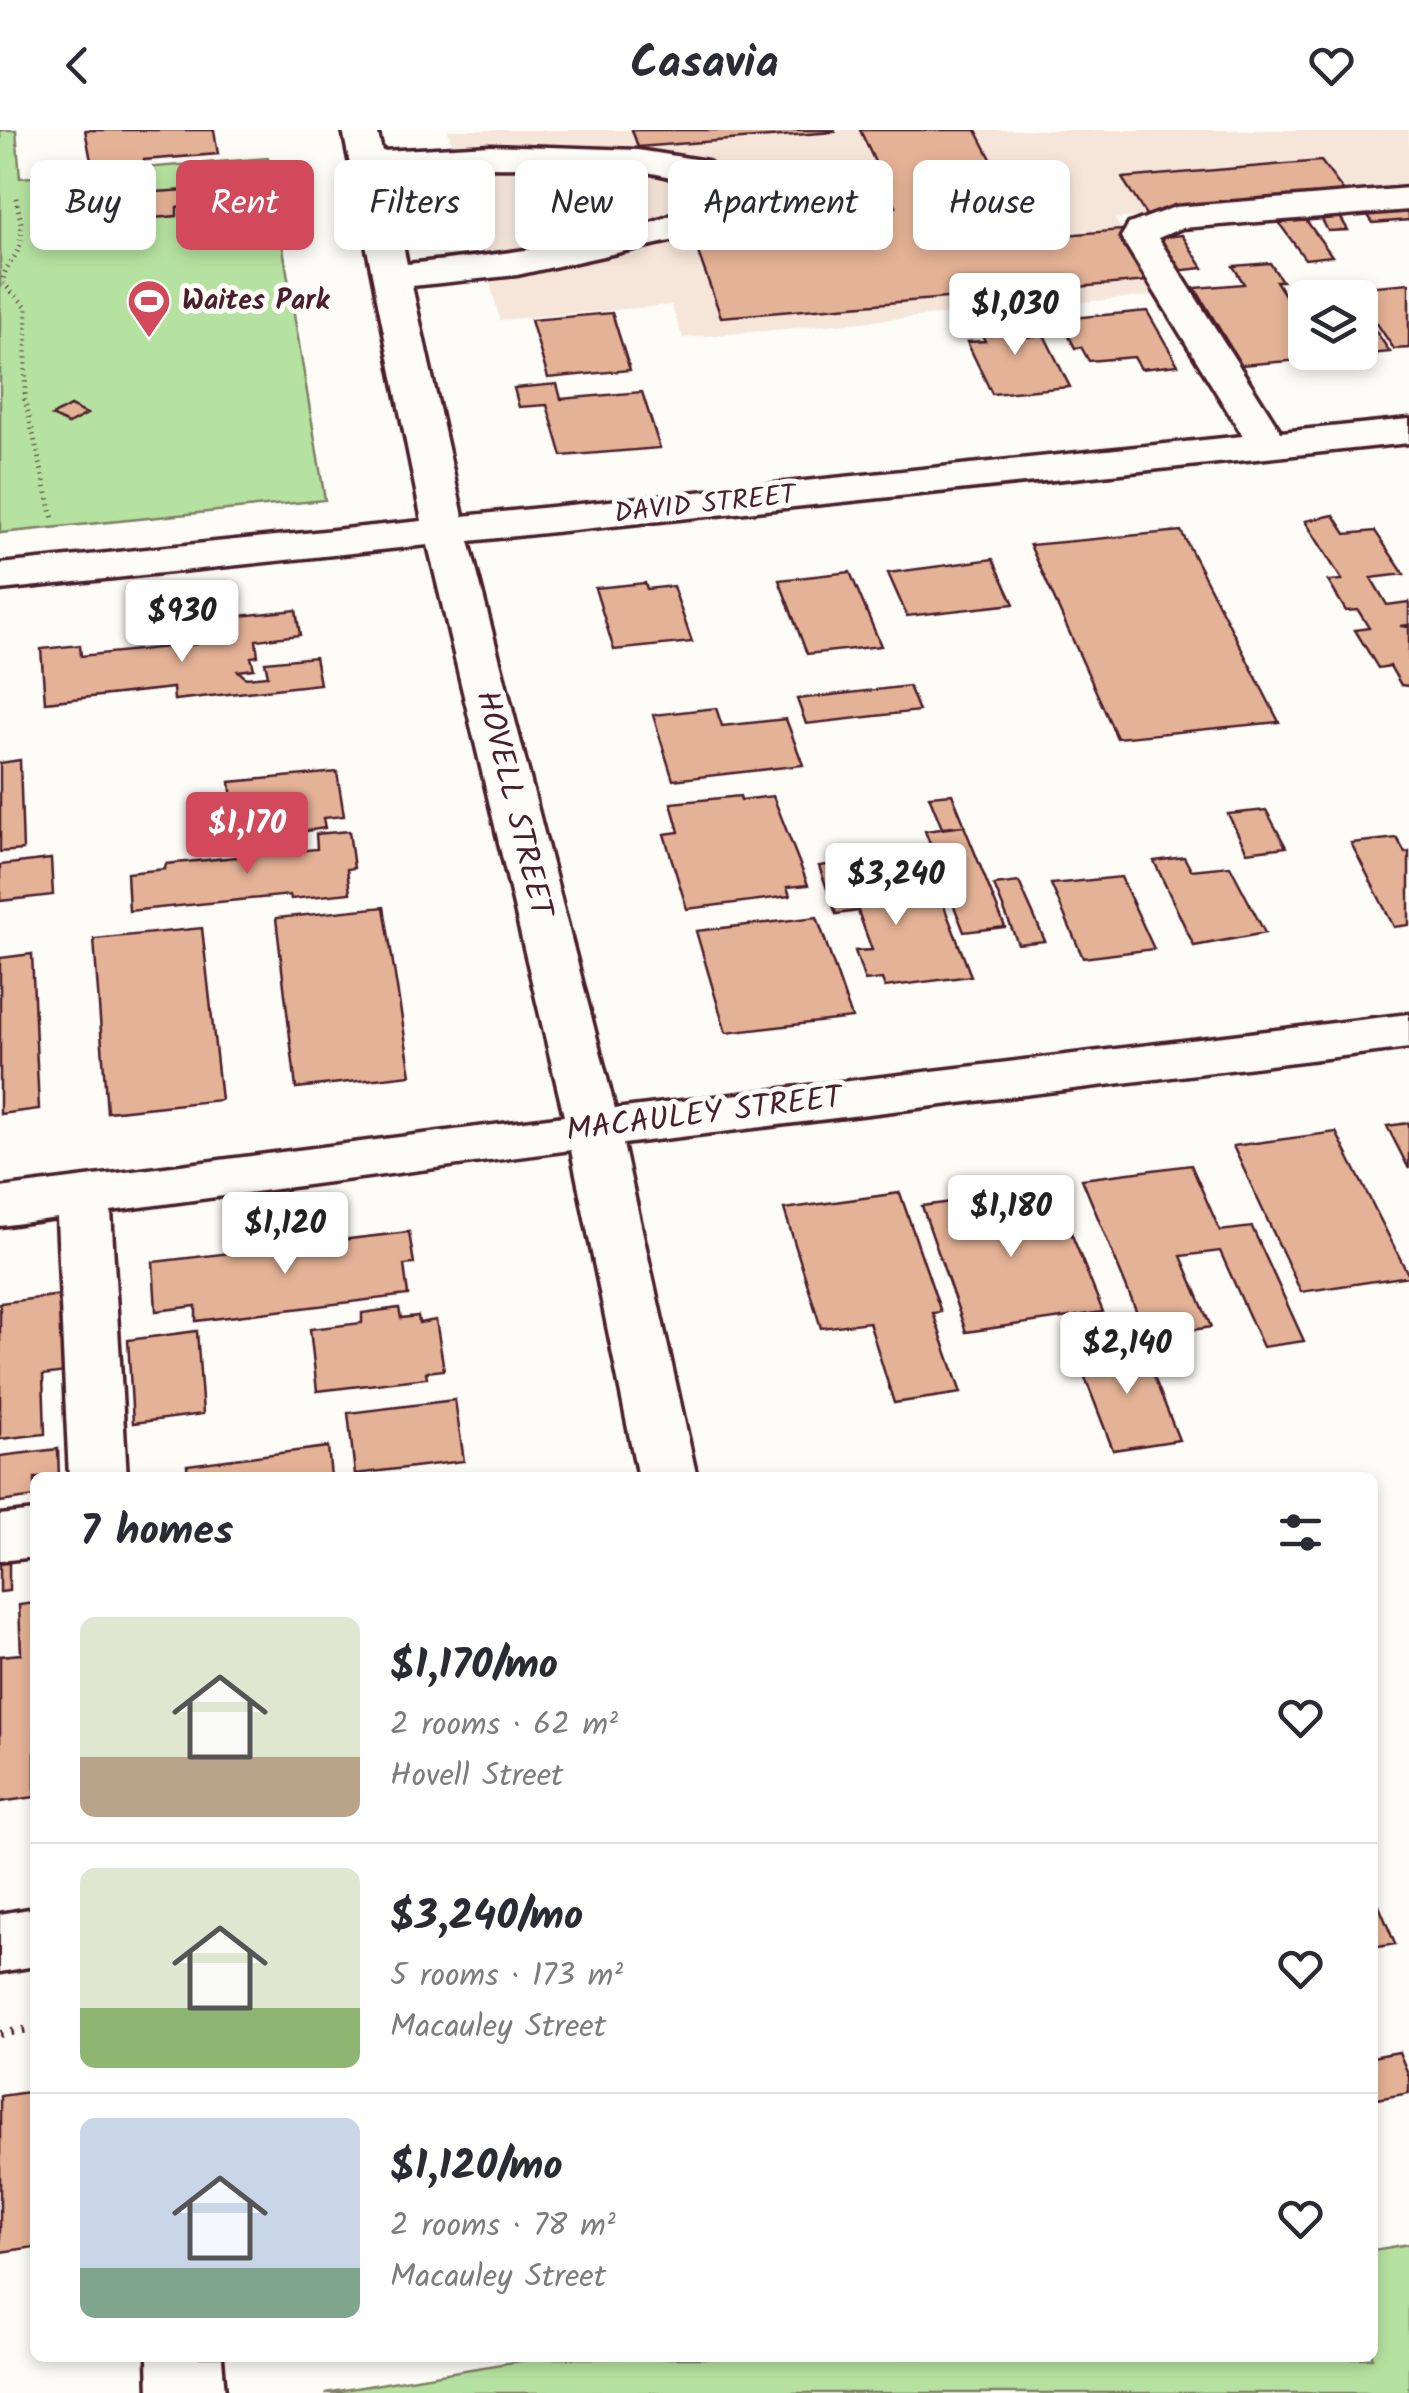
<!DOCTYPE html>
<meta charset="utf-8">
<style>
:root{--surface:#fff;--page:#f7f7f7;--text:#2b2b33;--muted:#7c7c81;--line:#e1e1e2;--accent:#d1495b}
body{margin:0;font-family:Kalam,sans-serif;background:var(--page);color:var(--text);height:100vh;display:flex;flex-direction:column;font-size:38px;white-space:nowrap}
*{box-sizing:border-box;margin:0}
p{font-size:32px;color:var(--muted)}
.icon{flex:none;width:55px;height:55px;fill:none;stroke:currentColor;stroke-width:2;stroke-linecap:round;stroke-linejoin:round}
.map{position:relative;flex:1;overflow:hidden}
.details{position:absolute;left:30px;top:1342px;width:1348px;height:890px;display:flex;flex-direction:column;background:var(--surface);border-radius:15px;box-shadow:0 5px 15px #0003}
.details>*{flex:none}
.banner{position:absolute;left:30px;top:30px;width:1350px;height:90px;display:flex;gap:20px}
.buttons{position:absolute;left:1288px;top:150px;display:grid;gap:20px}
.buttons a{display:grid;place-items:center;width:90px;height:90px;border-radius:15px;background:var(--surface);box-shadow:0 5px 15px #0003;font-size:50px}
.price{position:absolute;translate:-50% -85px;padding:0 22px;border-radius:10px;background:#fff;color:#222;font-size:32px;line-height:65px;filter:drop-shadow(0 2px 5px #0008)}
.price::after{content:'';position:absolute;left:50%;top:60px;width:30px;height:22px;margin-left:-15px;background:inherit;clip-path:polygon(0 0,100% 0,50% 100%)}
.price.current{background:var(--accent);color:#fff}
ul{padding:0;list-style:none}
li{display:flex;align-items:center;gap:30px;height:250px;padding:0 50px}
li+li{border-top:2px solid var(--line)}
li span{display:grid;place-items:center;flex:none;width:280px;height:200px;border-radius:15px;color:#555}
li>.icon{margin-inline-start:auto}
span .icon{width:120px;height:120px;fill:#fffc;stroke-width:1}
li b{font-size:42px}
h2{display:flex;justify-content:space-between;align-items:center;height:120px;padding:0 50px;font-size:42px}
.pill{padding:0 35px;border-radius:15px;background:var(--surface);box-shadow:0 5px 15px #0003;font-size:35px;line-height:90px}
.pill.current{background:var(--accent);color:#fff}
header{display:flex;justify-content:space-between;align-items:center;height:130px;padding:0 50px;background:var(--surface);font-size:45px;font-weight:700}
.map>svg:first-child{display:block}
.built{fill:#f6e6da}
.green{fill:#b5e2a0;stroke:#808066;stroke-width:2.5}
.building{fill:#e4b296;stroke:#4a1f2b;stroke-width:2.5}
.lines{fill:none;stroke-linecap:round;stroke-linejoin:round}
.minor-casing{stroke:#4a1f2b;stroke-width:7}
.path-far1{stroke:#4a1f2b;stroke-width:5;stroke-dasharray:1 5;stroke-linecap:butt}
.path{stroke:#4a1f2b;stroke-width:8;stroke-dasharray:2.5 9;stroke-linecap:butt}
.minor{fill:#fdfcf7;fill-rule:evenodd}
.labels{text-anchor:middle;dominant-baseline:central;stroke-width:10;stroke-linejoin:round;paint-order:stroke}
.far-poi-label{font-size:28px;font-weight:bold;fill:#4a1f2b;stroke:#fdfcf7;text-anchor:start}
.far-street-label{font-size:28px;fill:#4a1f2b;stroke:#fdfcf7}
.street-label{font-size:32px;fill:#4a1f2b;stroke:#fdfcf7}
</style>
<header><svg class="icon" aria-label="back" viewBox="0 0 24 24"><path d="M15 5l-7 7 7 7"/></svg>Casavia<svg class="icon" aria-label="heart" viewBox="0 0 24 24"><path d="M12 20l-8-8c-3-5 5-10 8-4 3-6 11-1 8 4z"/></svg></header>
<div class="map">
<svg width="1409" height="2263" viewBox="0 0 1409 2263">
<rect width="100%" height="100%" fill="#fdfcf7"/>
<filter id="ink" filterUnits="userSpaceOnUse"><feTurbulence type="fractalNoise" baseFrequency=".01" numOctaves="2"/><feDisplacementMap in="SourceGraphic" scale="20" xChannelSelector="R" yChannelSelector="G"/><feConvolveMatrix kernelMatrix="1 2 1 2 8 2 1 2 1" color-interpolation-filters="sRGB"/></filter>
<g filter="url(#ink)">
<path class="built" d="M448 0H1409V63L1115 89 1161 165 683 208 671 175 500 190Z"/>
<path class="green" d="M0 0H16L20 48 268 28 325 370 0 403Z
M1409 2114V2263H325L538 2228H1372L1373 2120Z"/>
<path class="building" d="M85 0H214L218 24 144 30V37L93 41Z
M632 0H834L835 2 638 17Z
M860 0H976L1032 108 1121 100 1149 151 721 187 688 94 896 77Z
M1321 31 1348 67 1146 85 1122 48Z
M92 45 91 62 70 64V47Z
M63 47 64 71 46 72V48Z
M186 60 187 76 177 77V86L128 90 127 82 92 84V66Z
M1409 77V90L1373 93 1365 81Z
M1338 83 1348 100 1328 101 1319 84Z
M1306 90 1332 126 1305 129 1279 93Z
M1182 105 1203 138 1175 141 1154 108Z
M1270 133 1282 151H1276L1305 197V222H1322L1325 228 1241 235 1195 158 1244 154 1233 136Z
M1409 153V218L1394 219 1353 158Z
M1344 154 1353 168H1305V189L1297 177 1305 176 1293 158Z
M1360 178 1390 222 1330 228 1326 222H1360Z
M1147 181 1178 235 1141 239 1134 227 1089 231 1081 217 1075 218 1060 189Z
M612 183 630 240 548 248 531 190Z
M1015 185 1027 207 1044 205 1070 257 992 264 967 212 985 211 974 189Z
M557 254 561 269 642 262 660 318 562 326 547 275 519 277 514 258Z
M70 276 87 284 68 294 52 286Z
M1334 385 1346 404 1375 401 1404 444 1371 448 1387 475 1409 472V495L1400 496 1409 497V556L1401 555 1390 536 1378 538 1355 500 1369 498 1358 480 1346 481 1328 451 1342 450 1305 391Z
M1181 401 1279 592 1117 608 1030 415Z
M993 429 1014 474 907 486 888 443Z
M850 442 881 516 807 524 779 450Z
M645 453 647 459 673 456 692 512 614 520 595 458Z
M296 480 300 505 256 510 258 526 251 527 254 539 238 541 246 548 268 546 265 532 315 527 320 554 174 570 173 558 45 572 41 519 80 515 81 526 197 514 196 506 223 503 221 488Z
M909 556 919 581 806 594 797 569Z
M716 578 722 596 786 589 803 635 673 650 653 585Z
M20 630 23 720 0 722V633Z
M337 642 344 686 323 688 325 698 279 705 277 693 235 697 230 652Z
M952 664 965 696 942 698 929 666Z
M740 666 741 670 773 666 808 755 787 757 790 766 687 779 664 704 679 702 671 673Z
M1266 680 1286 717 1247 722 1228 684Z
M964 696 1005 797 964 802 925 701Z
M349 701 354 738 347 739 350 763 291 769 290 765 129 781 127 743 165 739 166 734 317 719 316 704Z
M1397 708 1405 723 1409 722V795L1394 797 1351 713Z
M1184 727 1191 740 1230 736 1265 803 1194 816 1154 731Z
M51 729 53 765 0 771V735Z
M878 729 894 771 940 766 971 846 885 857 882 849 865 851 855 821 872 820 858 781 836 784 819 736Z
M1121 747 1154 819 1083 828 1051 754Z
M1019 752 1045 811 1018 814 994 755Z
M384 777 411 945 296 958 276 788Z
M817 787 852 888 726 903 696 801Z
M202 798 221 970 107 982 94 809Z
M32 824 39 979 0 984V828Z
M1409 993V1039L1387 996Z
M1336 1002 1409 1146 1301 1162 1233 1016Z
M1191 1035 1220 1101 1252 1097 1304 1211 1263 1217 1220 1121 1181 1126 1211 1197 1147 1207 1082 1049Z
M1053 1058 1103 1182 966 1202 922 1076Z
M900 1063 941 1182 933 1183 961 1263 894 1273 869 1192 821 1198 784 1079Z
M409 1102 414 1134 404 1135 408 1165 196 1191V1176L156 1181 153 1132Z
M61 1165 65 1242 43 1245 45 1304 0 1309V1173Z
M399 1178 401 1188 418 1186 419 1193 436 1190 444 1240 426 1242 427 1248 317 1261 310 1199 362 1193V1183Z
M197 1201 203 1284 133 1293 128 1210Z
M1141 1214 1179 1310 1113 1320 1076 1224Z
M455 1270 464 1331 355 1344 348 1283Z
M328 1317 331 1347 188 1348 187 1335Z
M58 1319 59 1348H35V1367L0 1372V1326Z
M9 1433V1461L0 1462V1434Z
M35 1473V1667L0 1672V1526L21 1524 19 1475Z
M1372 1759 1395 1814 1372 1818Z
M1399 1922 1409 1946V1963L1372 1970V1927Z
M35 1961V2117L0 2122V1966Z"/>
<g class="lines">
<g class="minor-casing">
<path id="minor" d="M343 0H377L382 21 490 15 638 20 707 31 746 61 719 93 675 110 517 145 412 156 463 386 1243 306 1121 107 1129 94 1175 77 1409 58V80L1182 98 1158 108 1281 302 1409 289V313L469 411 615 979 1409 884V918L623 1014 697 1348H638L571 1020 111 1081 127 1348H69L57 1088 0 1096V1058L564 986 428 415 0 460V434L422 391ZM490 37C553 39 653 28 706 63 663 110 475 127 407 134L387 42Z
M35 1381V1427L0 1431V1385Z
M35 1778V1836L0 1842V1784Z
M148 2228H222L225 2263H149Z"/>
</g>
<path class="path-far1" d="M16 68C19 84 25 101 19 117 14 132 3 137 3 153L27 177 25 270 53 389"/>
<path class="path" d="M0 1904 35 1898"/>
<use href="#minor" class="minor"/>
</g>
</g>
<defs>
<g id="stadium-pin" transform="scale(2.25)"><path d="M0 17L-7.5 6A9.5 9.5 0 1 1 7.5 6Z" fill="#d1495b" stroke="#fdfcf7"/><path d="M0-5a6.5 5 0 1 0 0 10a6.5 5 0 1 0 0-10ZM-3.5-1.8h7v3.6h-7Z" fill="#fff"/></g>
</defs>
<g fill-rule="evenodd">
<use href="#stadium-pin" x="149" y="171"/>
</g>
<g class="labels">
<g class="far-poi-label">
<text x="182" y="171">Waites Park</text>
</g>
<g class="far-street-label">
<text transform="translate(705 375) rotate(-6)">DAVID STREET</text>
</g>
<g class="street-label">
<text transform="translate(513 674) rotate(76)">HOVELL STREET</text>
<text transform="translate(704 985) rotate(-7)">MACAULEY STREET</text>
</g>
</g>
</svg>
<div class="buttons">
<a><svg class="icon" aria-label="layers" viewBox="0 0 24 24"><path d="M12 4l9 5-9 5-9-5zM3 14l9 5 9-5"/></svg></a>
</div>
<b class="price" style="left:1015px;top:228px">$1,030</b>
<b class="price" style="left:182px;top:535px">$930</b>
<b class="price current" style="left:247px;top:747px">$1,170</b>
<b class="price" style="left:896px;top:798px">$3,240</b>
<b class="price" style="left:1011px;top:1130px">$1,180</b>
<b class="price" style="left:285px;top:1147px">$1,120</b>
<b class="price" style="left:1127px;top:1267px">$2,140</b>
<div class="banner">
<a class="pill">Buy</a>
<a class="pill current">Rent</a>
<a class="pill">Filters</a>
<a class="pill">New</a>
<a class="pill">Apartment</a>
<a class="pill">House</a>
</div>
<section class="details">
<h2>7 homes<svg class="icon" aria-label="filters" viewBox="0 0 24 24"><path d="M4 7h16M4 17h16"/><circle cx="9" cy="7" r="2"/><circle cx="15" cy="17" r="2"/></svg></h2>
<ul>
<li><span style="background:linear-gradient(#dfe7d0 70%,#b9a48a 0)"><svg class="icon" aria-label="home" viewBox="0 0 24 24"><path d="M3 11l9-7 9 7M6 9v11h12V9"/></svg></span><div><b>$1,170/mo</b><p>2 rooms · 62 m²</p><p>Hovell Street</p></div><svg class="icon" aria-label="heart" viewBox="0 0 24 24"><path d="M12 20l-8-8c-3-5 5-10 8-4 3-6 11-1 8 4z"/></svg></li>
<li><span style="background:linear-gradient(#dfe7d0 70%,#8fb573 0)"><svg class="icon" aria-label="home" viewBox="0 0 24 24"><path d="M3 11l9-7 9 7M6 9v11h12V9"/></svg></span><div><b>$3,240/mo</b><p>5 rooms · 173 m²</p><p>Macauley Street</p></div><svg class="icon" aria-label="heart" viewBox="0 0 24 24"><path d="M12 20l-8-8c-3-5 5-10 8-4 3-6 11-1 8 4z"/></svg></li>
<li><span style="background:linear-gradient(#c9d6e8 75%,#7fa58c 0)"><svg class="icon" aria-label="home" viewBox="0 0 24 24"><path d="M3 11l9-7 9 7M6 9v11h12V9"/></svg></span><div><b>$1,120/mo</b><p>2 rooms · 78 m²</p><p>Macauley Street</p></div><svg class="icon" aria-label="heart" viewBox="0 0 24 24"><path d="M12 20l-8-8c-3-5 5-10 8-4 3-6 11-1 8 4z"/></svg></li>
</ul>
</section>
</div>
